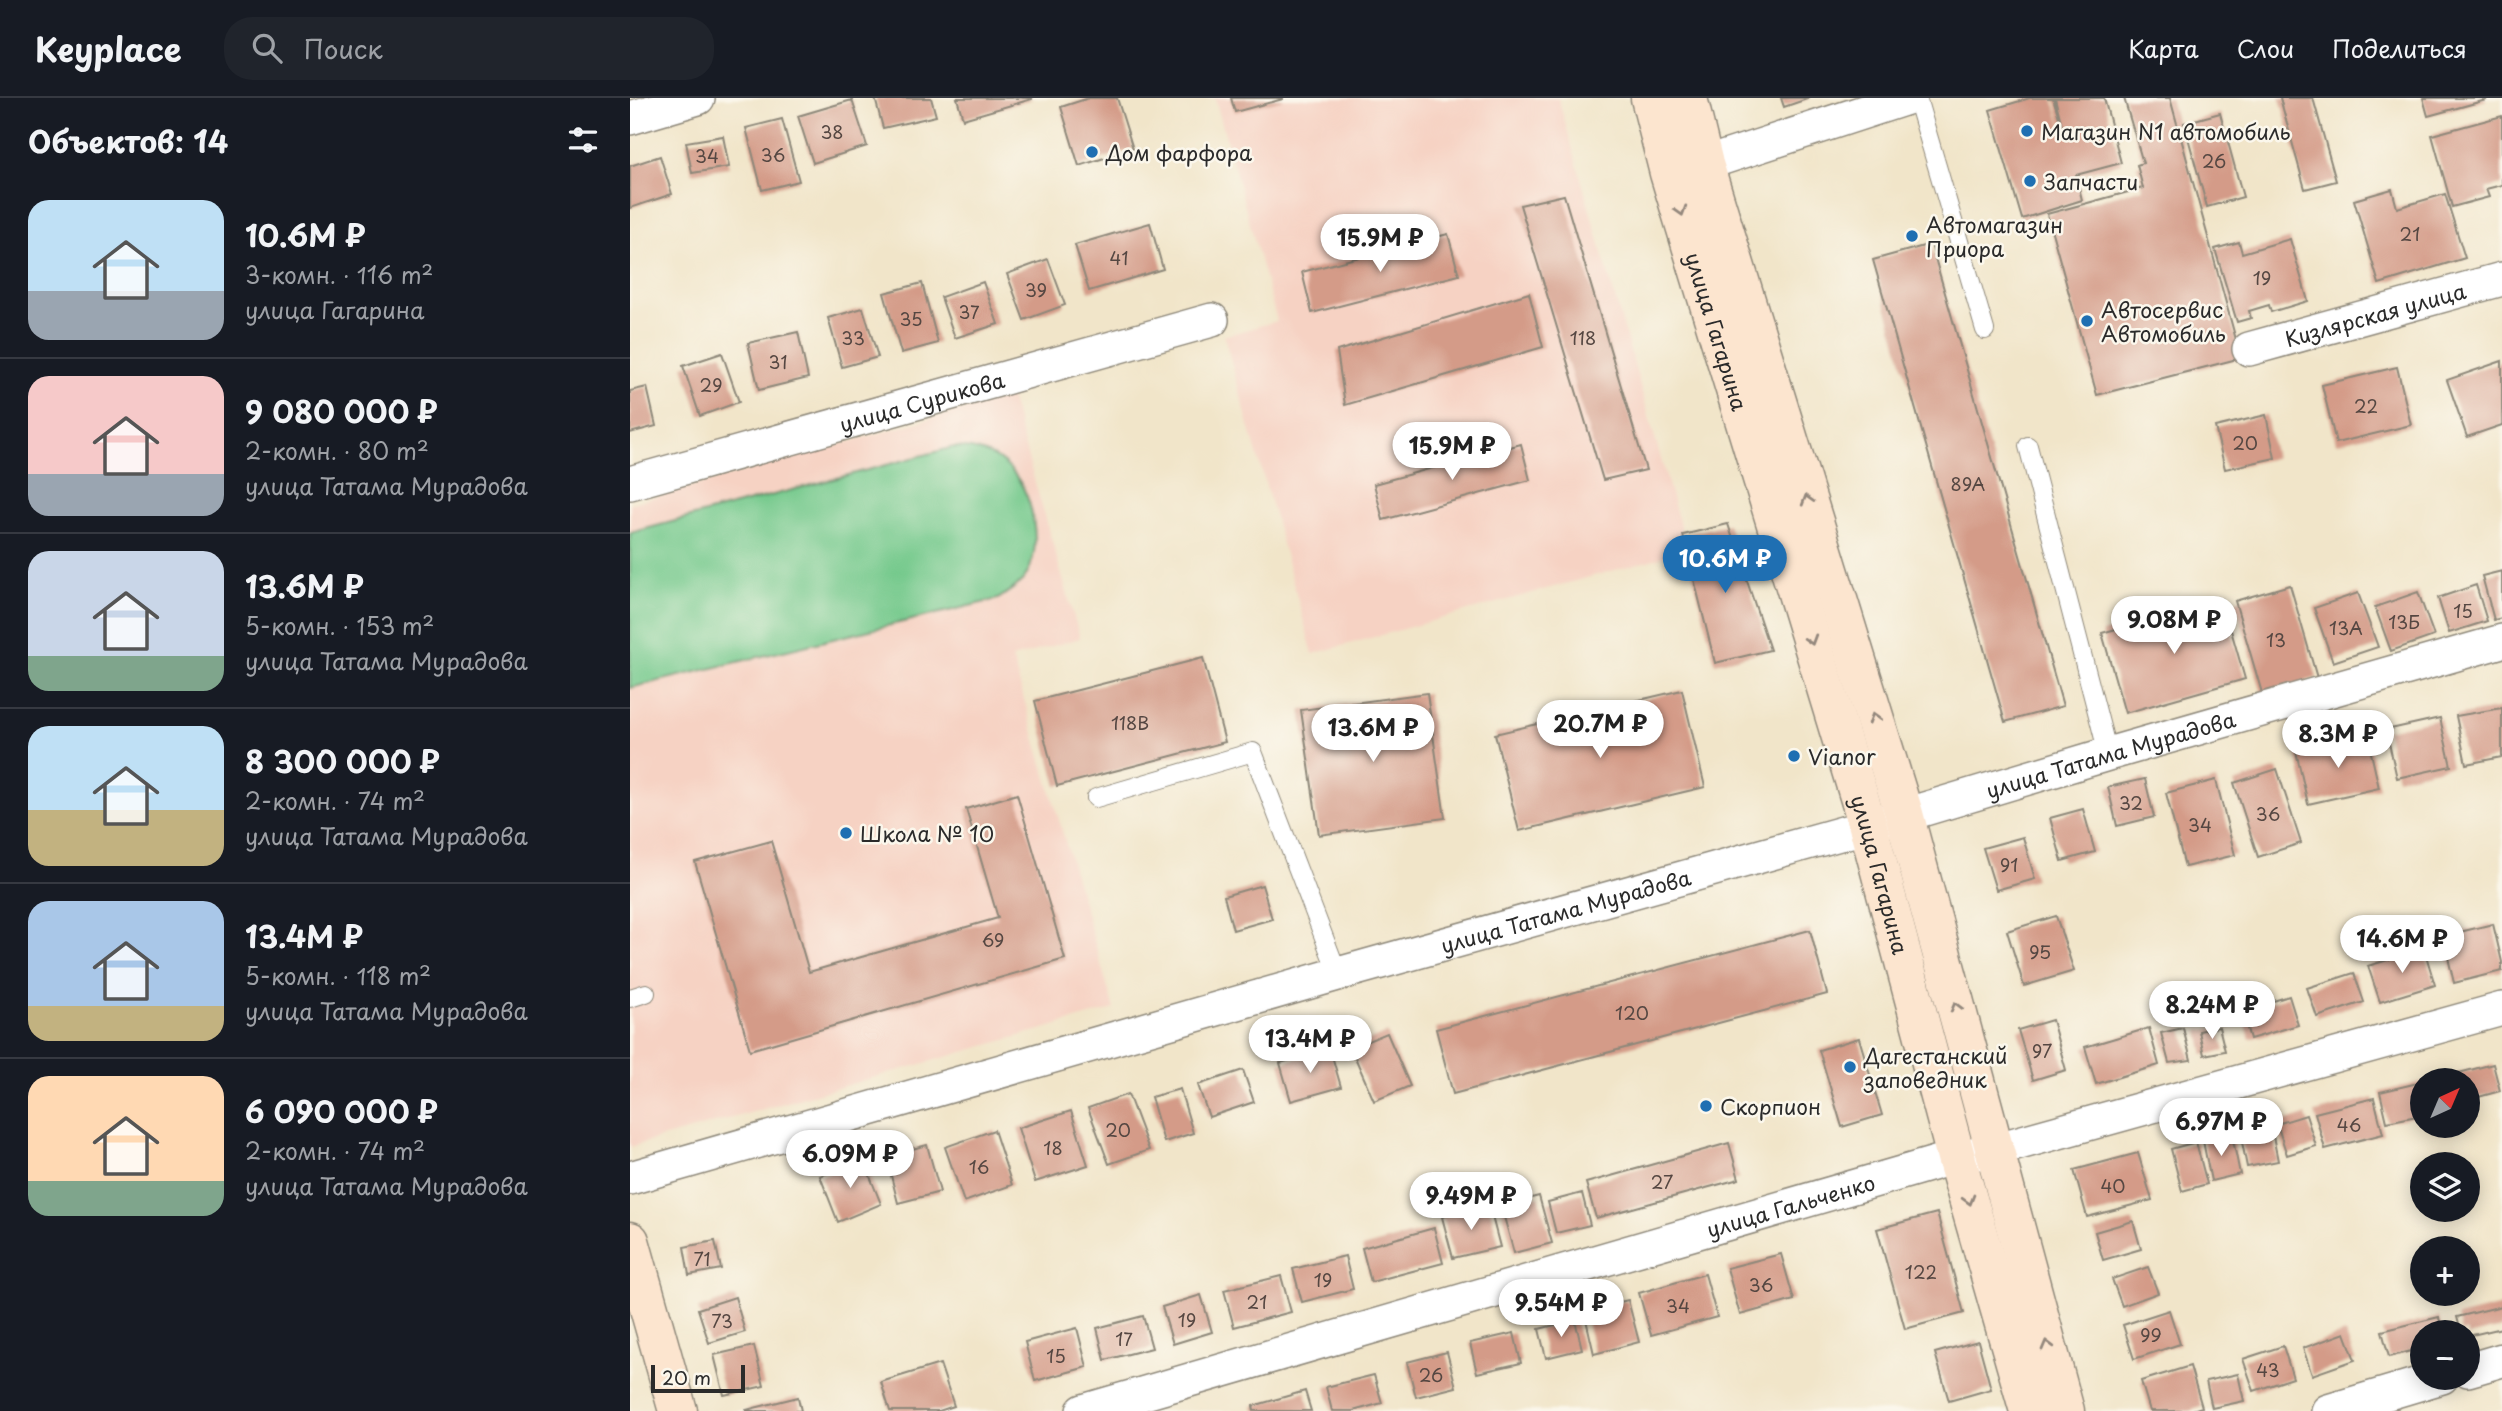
<!DOCTYPE html>
<html lang="ru">
<meta charset="utf-8">
<style>
:root{--surface:#171b24;--page:#20242c;--text:#f1f3f6;--muted:#9ea1a6;--line:#363941;--accent:#1f6fb2}
body{margin:0;font-family:"Playpen Sans",sans-serif;background:var(--page);color:var(--text);height:100vh;display:flex;flex-direction:column;font-size:26px;white-space:nowrap}
*{box-sizing:border-box;margin:0}
p{font-size:23px;color:var(--muted)}
.icon{flex:none;width:38px;height:38px;fill:none;stroke:currentColor;stroke-width:2;stroke-linecap:round;stroke-linejoin:round}
.map{position:relative;flex:1;overflow:hidden}
.side{display:flex;flex-direction:column;background:var(--surface);width:630px}
.side>*{flex:none}
.needle{width:46px;rotate:44deg}
.fabs{position:absolute;left:1780px;top:970px;display:grid;gap:14px}
.fabs a{display:grid;place-items:center;width:70px;height:70px;border-radius:50%;background:var(--surface);box-shadow:0 4px 18px #0003;font-size:35px}
.scale{position:absolute;left:21px;bottom:18px;width:94px;box-sizing:border-box;padding-left:7px;border:4px solid #2b2b2b;border-top:0;font-size:19px;line-height:24px;white-space:nowrap;color:#2b2b2b;-webkit-text-stroke:5px #fbf7ec;paint-order:stroke}
.price{position:absolute;translate:-50% -60px;padding:0 16px;border-radius:24px;background:#fff;color:#222;font-size:23px;line-height:46px;filter:drop-shadow(0 2px 4px #0008)}
.price::after{content:'';position:absolute;left:50%;top:42px;width:21px;height:16px;margin-left:-10px;background:inherit;clip-path:polygon(0 0,100% 0,50% 100%)}
.price.selected{background:var(--accent);color:#fff}
ul{padding:0;list-style:none}
li{display:flex;align-items:center;gap:21px;height:175px;padding:0 28px}
li+li{border-top:2px solid var(--line)}
li span{display:grid;place-items:center;flex:none;width:196px;height:140px;border-radius:21px;color:#555}
li>.icon{margin-inline-start:auto}
span .icon{width:84px;height:84px;fill:#fffc;stroke-width:1}
li b{font-size:30px}
h2{display:flex;justify-content:space-between;align-items:center;height:84px;padding:0 28px;font-size:30px}
header{display:flex;align-items:center;gap:42px;box-sizing:border-box;height:98px;padding:0 35px;background:var(--surface);border-bottom:2px solid var(--line)}
header strong{font-size:33px}
nav{display:flex;gap:38px;margin-inline-start:auto;font-size:24px}
.search{width:490px;height:63px;background:var(--page);display:flex;align-items:center;gap:18px;box-sizing:border-box;padding:0 24px;border-radius:28px;color:var(--muted);font-size:26px}
main{display:flex;flex:1;min-height:0}
.map>svg:first-child{display:block}
.built{fill:#f6d2c3}
.grass{fill:#75c98c;stroke:#507a5c;stroke-width:2}
.building{fill:#d49b88}
.lines{fill:none;stroke-linecap:round;stroke-linejoin:round}
.lane-casing{stroke:#8e887a;stroke-width:20}
.street-casing{stroke:#8e887a;stroke-width:36}
.secondary-casing{stroke:#8e887a;stroke-width:41}
.lane{stroke:#fff;stroke-width:18}
.street{stroke:#fff;stroke-width:33}
.secondary{stroke:#fce5cf;stroke-width:38}
.oneway{stroke:#94887d}
.poi-dot{fill:#1f6fb2;stroke:#fbf7ec;stroke-width:2.5}
.labels{text-anchor:middle;dominant-baseline:central;stroke-width:5;stroke-linejoin:round;paint-order:stroke}
.number-label{font-size:18px;fill:#554742}
.poi-label{font-size:21px;fill:#2b2b2b;stroke:#fbf7ec;text-anchor:start}
.street-label{font-size:21px;fill:#2b2b2b;stroke:#fbf7ec}
</style>
<header>
<strong>Keyplace</strong>
<div class="search"><svg class="icon" aria-label="search" viewBox="0 0 24 24"><circle cx="10" cy="10" r="6"/><path d="M15 15l6 6"/></svg>Поиск</div>
<nav><a>Карта</a><a>Слои</a><a>Поделиться</a></nav>
</header>
<main>
<section class="side">
<h2>Объектов: 14<svg class="icon" aria-label="filters" viewBox="0 0 24 24"><path d="M4 7h16M4 17h16"/><circle cx="9" cy="7" r="2"/><circle cx="15" cy="17" r="2"/></svg></h2>
<ul>
<li><span style="background:linear-gradient(#bfe0f5 65%,#9aa5b1 0)"><svg class="icon" aria-label="home" viewBox="0 0 24 24"><path d="M3 11l9-7 9 7M6 9v11h12V9"/></svg></span><div><b>10.6M ₽</b><p>3-комн. · 116 m²</p><p>улица Гагарина</p></div></li>
<li><span style="background:linear-gradient(#f6c9c9 70%,#9aa5b1 0)"><svg class="icon" aria-label="home" viewBox="0 0 24 24"><path d="M3 11l9-7 9 7M6 9v11h12V9"/></svg></span><div><b>9 080 000 ₽</b><p>2-комн. · 80 m²</p><p>улица Татама Мурадова</p></div></li>
<li><span style="background:linear-gradient(#c9d6e8 75%,#7fa58c 0)"><svg class="icon" aria-label="home" viewBox="0 0 24 24"><path d="M3 11l9-7 9 7M6 9v11h12V9"/></svg></span><div><b>13.6M ₽</b><p>5-комн. · 153 m²</p><p>улица Татама Мурадова</p></div></li>
<li><span style="background:linear-gradient(#bfe0f5 60%,#c2b280 0)"><svg class="icon" aria-label="home" viewBox="0 0 24 24"><path d="M3 11l9-7 9 7M6 9v11h12V9"/></svg></span><div><b>8 300 000 ₽</b><p>2-комн. · 74 m²</p><p>улица Татама Мурадова</p></div></li>
<li><span style="background:linear-gradient(#a9c7e8 75%,#c2b280 0)"><svg class="icon" aria-label="home" viewBox="0 0 24 24"><path d="M3 11l9-7 9 7M6 9v11h12V9"/></svg></span><div><b>13.4M ₽</b><p>5-комн. · 118 m²</p><p>улица Татама Мурадова</p></div></li>
<li><span style="background:linear-gradient(#ffd9b3 75%,#7fa58c 0)"><svg class="icon" aria-label="home" viewBox="0 0 24 24"><path d="M3 11l9-7 9 7M6 9v11h12V9"/></svg></span><div><b>6 090 000 ₽</b><p>2-комн. · 74 m²</p><p>улица Татама Мурадова</p></div></li>
</ul>
</section>
<div class="map">
<svg width="1872" height="1313" viewBox="0 0 1872 1313">
<rect width="100%" height="100%" fill="#fbf7ec"/>
<filter id="ink" filterUnits="userSpaceOnUse"><feTurbulence type="fractalNoise" baseFrequency=".0143" numOctaves="2"/><feDisplacementMap in="SourceGraphic" scale="14" xChannelSelector="R" yChannelSelector="G"/><feConvolveMatrix kernelMatrix="1 2 1 2 8 2 1 2 1" color-interpolation-filters="sRGB"/></filter>
<filter id="wash" filterUnits="userSpaceOnUse"><feTurbulence type="fractalNoise" baseFrequency=".00686" numOctaves="4" result="noise"/><feDisplacementMap in="SourceGraphic" scale="28" xChannelSelector="R" yChannelSelector="G"/><feGaussianBlur stdDeviation="1.57" result="paint"/><feColorMatrix in="noise" values="0 0 0 0 0 0 0 0 0 0 0 0 0 0 0 0 0 1.4 0 .05"/><feComposite in="paint" operator="in"/></filter>
<g filter="url(#wash)">
<rect width="100%" height="100%" fill="#f1e5c9"/>
<path class="built" d="M585 0H928L1057 452 683 556 594 238 647 223Z
M380 298 450 540 382 560 484 911 0 1049V406Z"/>
<path class="grass" d="M324 349C344 350 365 355 379 370 403 394 413 446 397 476 391 487 378 494 368 501L0 590V435Z"/>
<g id="blocks">
<path class="building" d="M245 0H301L306 18 253 30Z
M327 0H402V1L333 21Z
M459 0H487L503 51 449 68 431 9Z
M601 0H653V1L605 14Z
M1151 0H1180L1154 9Z
M1400 0H1423L1434 36 1425 0H1474L1491 65 1446 77 1452 102 1392 121 1360 12Z
M1494 0H1540L1611 260 1467 297 1417 116 1513 90 1507 67 1513 65Z
M1650 0H1683L1706 83 1675 91Z
M1793 0H1855L1856 2 1798 18Z
M222 2 237 48 183 65 168 18Z
M1590 15 1613 99 1577 109 1554 25Z
M1872 18V87L1856 91 1859 99 1822 109 1802 37Z
M152 21 169 83 132 92 116 30Z
M93 38 99 69 62 75 56 44Z
M30 58 42 96 0 110V68Z
M1762 91 1767 110 1815 96 1835 160 1749 186 1724 102Z
M934 97 1016 372 973 382 890 107Z
M520 125 533 171 459 193 445 147Z
M818 136 829 177 682 215 672 174Z
M1660 141 1678 203 1641 214 1639 207 1619 213 1621 220 1607 224 1585 151 1609 144 1612 155Z
M1301 146 1433 608 1375 624 1243 162Z
M418 161 435 207 394 222 377 176Z
M353 184 368 226 325 240 311 199Z
M292 185 308 245 271 255 254 195Z
M899 195 913 249 715 307 707 253Z
M233 210 248 259 212 269 198 220Z
M168 234 178 280 129 292 118 245Z
M92 255 109 304 70 318 53 268Z
M1872 263V327L1837 339 1817 282Z
M1767 269 1781 327 1706 345 1692 287Z
M17 289 26 328 0 335V293Z
M1636 317 1645 360 1595 371 1585 329Z
M891 346 900 382 753 422 744 386Z
M1098 426 1140 552 1085 565 1053 437Z
M1872 473V520L1864 522 1852 478Z
M1660 487 1687 580 1632 595 1605 503Z
M1846 487 1857 523 1819 535 1808 500Z
M1788 494 1804 538 1761 553 1745 509Z
M1728 495 1748 549 1703 564 1684 510Z
M1592 501 1615 581 1495 615 1472 535Z
M573 560 595 644 427 688 405 603Z
M1052 592 1075 689 889 733 865 636Z
M797 595 815 720 689 737 671 612Z
M1872 610V659L1836 666 1826 618Z
M1810 620 1821 668 1767 680 1756 632Z
M1737 637 1749 690 1678 706 1666 653Z
M1647 671 1671 745 1628 759 1604 685Z
M1515 681 1524 719 1487 728 1478 689Z
M1586 682 1605 757 1555 769 1536 695Z
M387 696 435 861 120 952 65 764 141 743 179 874 368 820 336 711Z
M1453 711 1465 754 1432 763 1420 720Z
M1393 739 1405 781 1366 792 1353 750Z
M632 787 642 821 603 832 594 798Z
M1426 818 1444 873 1394 888 1377 833Z
M1863 826 1872 864V873L1824 885 1813 838Z
M1180 832 1197 896 823 996 806 931Z
M1794 851 1805 887 1750 904 1738 868Z
M1724 875 1734 904 1687 919 1677 890Z
M1659 898 1668 927 1620 941 1612 913Z
M1422 922 1436 972 1403 982 1388 932Z
M1589 929 1595 953 1574 957 1569 933Z
M1519 930 1529 967 1466 986 1455 949Z
M1553 930 1561 962 1539 965 1531 935Z
M757 935 780 988 744 1003 721 950Z
M1229 940 1252 1017 1212 1029 1189 952Z
M700 951 711 989 661 1003 650 965Z
M1863 966 1870 993 1838 1002V982H1826L1825 976Z
M613 972 624 1004 579 1019 568 987Z
M1792 984V1017L1757 1024 1750 994Z
M550 991 563 1035 534 1044 521 999Z
M498 996 519 1052 479 1066 458 1010Z
M1744 1000 1753 1036 1695 1051 1685 1015Z
M441 1013 458 1067 405 1084 388 1030Z
M1676 1017 1686 1048 1657 1057 1647 1026Z
M1641 1028 1648 1063 1617 1069 1610 1034Z
M364 1032 382 1087 334 1104 315 1049Z
M1602 1037 1610 1076 1581 1083 1573 1043Z
M1566 1044 1577 1086 1552 1093 1541 1051Z
M1099 1045 1109 1081 966 1120 956 1085Z
M297 1047 310 1094 268 1105 256 1058Z
M1508 1055 1522 1102 1457 1119 1444 1072Z
M233 1061 251 1106 208 1124 190 1078Z
M952 1095 960 1127 926 1135 918 1104Z
M909 1098 922 1145 884 1155 871 1108Z
M859 1107 870 1149 823 1160 812 1119Z
M1307 1115 1334 1215 1275 1231 1247 1131Z
M1503 1123 1511 1151 1473 1162 1465 1134Z
M804 1130 813 1165 741 1184 732 1150Z
M85 1143 91 1171 59 1177 54 1149Z
M1151 1156 1164 1202 1110 1217 1097 1170Z
M715 1158 723 1191 672 1204 663 1171Z
M1518 1169 1528 1195 1492 1208 1482 1181Z
M1075 1176 1087 1219 1021 1237 1009 1195Z
M651 1178 661 1214 604 1229 594 1192Z
M571 1197 582 1234 543 1246 532 1209Z
M105 1199 115 1234 79 1245 68 1211Z
M998 1202 1009 1244 964 1256 954 1213Z
M1872 1208V1230L1838 1238V1234H1831L1827 1219Z
M1539 1212 1550 1246 1504 1261 1493 1227Z
M513 1218 522 1250 475 1262 467 1230Z
M1809 1219 1812 1234H1792V1250L1759 1259 1752 1233Z
M945 1222 952 1251 916 1260 909 1231Z
M447 1230 457 1269 405 1283 395 1244Z
M884 1235 891 1265 847 1275 840 1245Z
M1715 1235 1725 1262 1682 1277 1673 1250Z
M1348 1243 1361 1291 1319 1303 1305 1255Z
M124 1248 134 1288 94 1297 84 1257Z
M1653 1248 1663 1280 1624 1293 1613 1261Z
M817 1254 826 1289 786 1299 777 1264Z
M310 1266 324 1308 309 1313H260L251 1284Z
M1560 1268 1572 1309 1559 1313H1520L1511 1283Z
M1608 1276 1614 1303 1582 1310 1576 1283Z
M744 1277 752 1305 723 1313H702L696 1289Z
M675 1293 681 1313H624L623 1308Z
M168 1299 171 1313H116V1312Z"/>
</g>
</g>
<g filter="url(#ink)">
<use href="#blocks" fill-opacity="0" stroke="#8e887a" stroke-width="2"/>
<g class="lines">
<g class="lane-casing">
<path id="lane" d="M1287 0 1355 232
M1398 348 1478 656
M466 700 623 654 708 876
M0 900 16 895"/>
</g>
<g class="street-casing">
<g id="street">
<path d="M0 20 68 0"/>
<path d="M1049 72 1074 66 1277 0"/>
<path id="s1" d="M1619 251 1872 181"/>
<path id="s2" d="M0 385 582 222"/>
<path id="s3" d="M0 1080 708 876 1238 728 1478 656 1872 543"/>
<path d="M1838 1272 1872 1262"/>
<path id="s4" d="M453 1313 1326 1059 1364 1052 1872 911"/>
<path d="M1698 1313 1812 1279"/>
</g>
</g>
<g class="secondary-casing">
<g id="secondary">
<path id="s5" d="M1020 0 1039 75 1238 728 1326 1059 1399 1313"/>
<path d="M1058 0 1074 66 1274 716 1435 1313"/>
<path d="M0 1143 48 1313"/>
</g>
</g>
<use href="#lane" class="lane"/>
<use href="#street" class="street"/>
<use href="#secondary" class="secondary"/>
</g>
<defs><path id="oneway-chevron" d="M-2-3.5L2.5 0L-2 3.5" fill="none" stroke-width="1.6" stroke-linecap="round" stroke-linejoin="round" transform="scale(1.75)"/></defs>
<g class="oneway">
<use href="#oneway-chevron" transform="translate(1051 113) rotate(73)"/>
<use href="#oneway-chevron" transform="translate(1177 402) rotate(-107)"/>
<use href="#oneway-chevron" transform="translate(1181 542) rotate(73)"/>
<use href="#oneway-chevron" transform="translate(1244 620) rotate(-107)"/>
<use href="#oneway-chevron" transform="translate(1326 909) rotate(-105)"/>
<use href="#oneway-chevron" transform="translate(1339 1102) rotate(74)"/>
<use href="#oneway-chevron" transform="translate(1417 1247) rotate(-105)"/>
</g>
</g>
<g class="poi-dot">
<circle cx="1397" cy="33" r="7"/>
<circle cx="462" cy="54" r="7"/>
<circle cx="1400" cy="83" r="7"/>
<circle cx="1282" cy="138" r="7"/>
<circle cx="1457" cy="223" r="7"/>
<circle cx="1164" cy="658" r="7"/>
<circle cx="216" cy="735" r="7"/>
<circle cx="1220" cy="969" r="7"/>
<circle cx="1076" cy="1008" r="7"/>
</g>
<g class="labels">
<g class="number-label">
<text x="202" y="33">38</text>
<text x="143" y="56">36</text>
<text x="77" y="57">34</text>
<text x="1584" y="62">26</text>
<text x="1780" y="135">21</text>
<text x="489" y="159">41</text>
<text x="1632" y="179">19</text>
<text x="406" y="191">39</text>
<text x="339" y="213">37</text>
<text x="281" y="220">35</text>
<text x="223" y="239">33</text>
<text x="953" y="239">118</text>
<text x="148" y="263">31</text>
<text x="81" y="286">29</text>
<text x="1736" y="307">22</text>
<text x="1615" y="344">20</text>
<text x="1338" y="385">89А</text>
<text x="1833" y="512">15</text>
<text x="1774" y="523">13Б</text>
<text x="1716" y="529">13А</text>
<text x="1646" y="541">13</text>
<text x="500" y="624">118В</text>
<text x="1501" y="704">32</text>
<text x="1638" y="715">36</text>
<text x="1570" y="726">34</text>
<text x="1379" y="766">91</text>
<text x="363" y="841">69</text>
<text x="1410" y="853">95</text>
<text x="1002" y="914">120</text>
<text x="1412" y="952">97</text>
<text x="1719" y="1026">46</text>
<text x="488" y="1031">20</text>
<text x="423" y="1049">18</text>
<text x="349" y="1068">16</text>
<text x="1032" y="1083">27</text>
<text x="1483" y="1087">40</text>
<text x="72" y="1160">71</text>
<text x="1291" y="1173">122</text>
<text x="693" y="1181">19</text>
<text x="1131" y="1186">36</text>
<text x="627" y="1203">21</text>
<text x="1048" y="1207">34</text>
<text x="557" y="1221">19</text>
<text x="92" y="1222">73</text>
<text x="1521" y="1236">99</text>
<text x="494" y="1240">17</text>
<text x="426" y="1257">15</text>
<text x="1638" y="1271">43</text>
<text x="801" y="1276">26</text>
</g>
<g class="poi-label">
<text x="1411" y="33">Магазин N1 автомобиль</text>
<text x="476" y="54">Дом фарфора</text>
<text x="1414" y="83">Запчасти</text>
<text x="1296" y="126">Автомагазин<tspan x="1296" dy="24">Приора</tspan></text>
<text x="1471" y="211">Автосервис<tspan x="1471" dy="24">Автомобиль</tspan></text>
<text x="1178" y="658">Vianor</text>
<text x="230" y="735">Школа № 10</text>
<text x="1234" y="957">Дагестанский<tspan x="1234" dy="24">заповедник</tspan></text>
<text x="1090" y="1008">Скорпион</text>
</g>
<g class="street-label">
<text stroke="none"><textPath href="#s1" startOffset="131">Кизлярская улица</textPath></text>
<text stroke="none"><textPath href="#s5" startOffset="243">улица Гагарина</textPath></text>
<text stroke="none"><textPath href="#s2" startOffset="303">улица Сурикова</textPath></text>
<text stroke="none"><textPath href="#s3" startOffset="1540">улица Татама Мурадова</textPath></text>
<text stroke="none"><textPath href="#s5" startOffset="810">улица Гагарина</textPath></text>
<text stroke="none"><textPath href="#s3" startOffset="973">улица Татама Мурадова</textPath></text>
<text stroke="none"><textPath href="#s4" startOffset="737">улица Гальченко</textPath></text>
</g>
</g>
</svg>
<div class="fabs">
<a><svg class="needle" viewBox="-14 -14 28 28"><path d="M0-13l5 13h-10z" fill="#e53935"/><path d="M0 13l5-13h-10z" fill="#9ea1a6"/></svg></a>
<a><svg class="icon" aria-label="layers" viewBox="0 0 24 24"><path d="M12 4l9 5-9 5-9-5zM3 14l9 5 9-5"/></svg></a>
<a>+</a>
<a>−</a>
</div>
<div class="scale">20 m</div>
<b class="price" style="left:750px;top:176px">15.9M ₽</b>
<b class="price" style="left:822px;top:384px">15.9M ₽</b>
<b class="price selected" style="left:1095px;top:497px">10.6M ₽</b>
<b class="price" style="left:1544px;top:558px">9.08M ₽</b>
<b class="price" style="left:970px;top:662px">20.7M ₽</b>
<b class="price" style="left:743px;top:666px">13.6M ₽</b>
<b class="price" style="left:1708px;top:672px">8.3M ₽</b>
<b class="price" style="left:1772px;top:877px">14.6M ₽</b>
<b class="price" style="left:1582px;top:943px">8.24M ₽</b>
<b class="price" style="left:680px;top:977px">13.4M ₽</b>
<b class="price" style="left:1591px;top:1060px">6.97M ₽</b>
<b class="price" style="left:220px;top:1092px">6.09M ₽</b>
<b class="price" style="left:841px;top:1134px">9.49M ₽</b>
<b class="price" style="left:931px;top:1241px">9.54M ₽</b>
</div>
</main>
